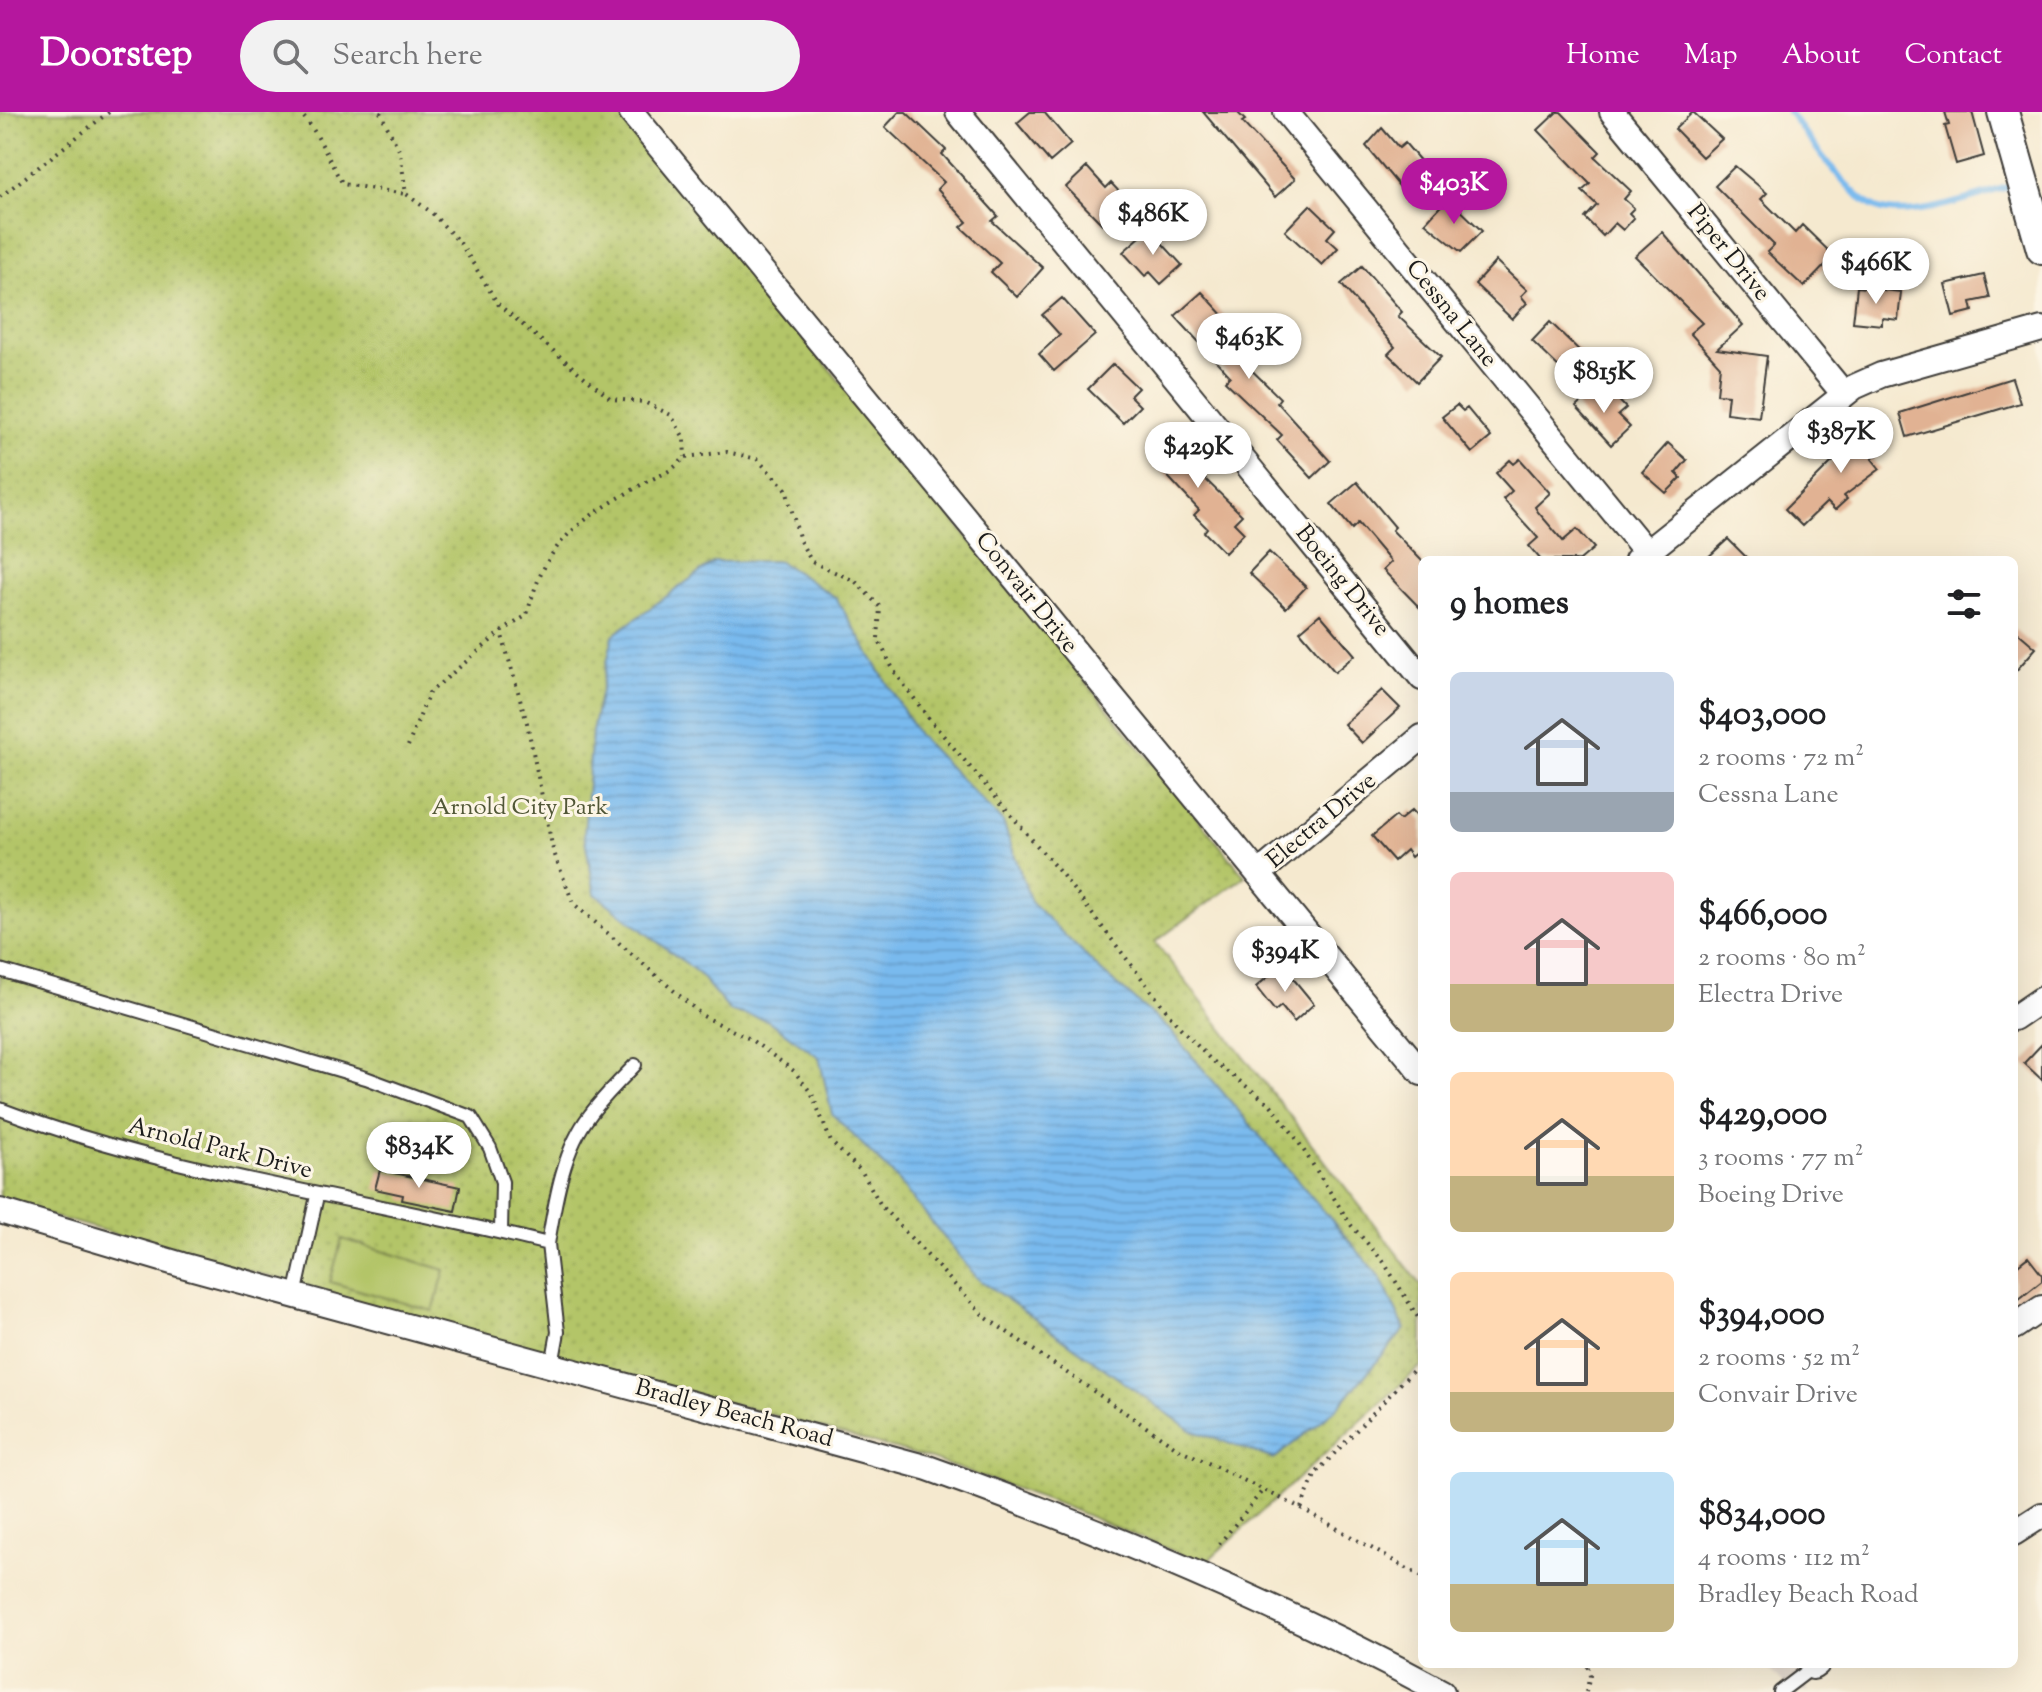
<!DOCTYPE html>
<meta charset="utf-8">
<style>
:root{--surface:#fff;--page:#f2f2f2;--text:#202124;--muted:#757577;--accent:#b5179e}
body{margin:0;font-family:"Sorts Mill Goudy",serif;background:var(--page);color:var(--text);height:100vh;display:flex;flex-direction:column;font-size:30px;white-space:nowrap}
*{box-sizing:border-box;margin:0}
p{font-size:26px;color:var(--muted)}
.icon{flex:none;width:44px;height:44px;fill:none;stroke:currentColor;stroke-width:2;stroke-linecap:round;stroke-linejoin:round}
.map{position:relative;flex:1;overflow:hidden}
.side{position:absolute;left:1418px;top:444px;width:600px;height:1112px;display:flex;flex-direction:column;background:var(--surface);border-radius:12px;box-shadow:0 8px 32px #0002}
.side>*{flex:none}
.price{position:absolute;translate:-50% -68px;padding:0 18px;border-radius:28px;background:#fff;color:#222;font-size:26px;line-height:52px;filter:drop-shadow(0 2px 4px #0008)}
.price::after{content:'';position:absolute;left:50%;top:48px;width:24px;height:18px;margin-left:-12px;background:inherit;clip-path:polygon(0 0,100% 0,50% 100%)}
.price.current{background:var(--accent);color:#fff}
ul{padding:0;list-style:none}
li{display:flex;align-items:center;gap:24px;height:200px;padding:0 32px}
li span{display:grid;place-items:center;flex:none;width:224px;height:160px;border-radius:12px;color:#555}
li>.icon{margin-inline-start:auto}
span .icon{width:96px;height:96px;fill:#fffc;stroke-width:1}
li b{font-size:34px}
h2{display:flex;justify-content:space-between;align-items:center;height:96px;padding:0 32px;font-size:34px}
header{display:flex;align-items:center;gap:48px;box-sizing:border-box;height:112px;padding:0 40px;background:var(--accent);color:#fff}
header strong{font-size:38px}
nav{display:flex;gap:44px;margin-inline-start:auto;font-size:28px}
.search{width:560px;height:72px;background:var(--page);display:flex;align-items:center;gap:20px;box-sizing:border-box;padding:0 28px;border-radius:44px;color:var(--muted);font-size:30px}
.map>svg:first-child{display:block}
.industrial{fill:#cec1ba}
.green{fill:url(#green-dots);stroke:#687042;stroke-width:2}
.pitch{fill:#b3c568;stroke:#687042;stroke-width:2}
.water{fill:url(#water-rules);stroke:#4a6b85;stroke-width:2}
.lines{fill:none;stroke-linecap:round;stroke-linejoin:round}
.stream{stroke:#79baee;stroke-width:6}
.building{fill:#e1b293}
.service-casing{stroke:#3d3b37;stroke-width:16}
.minor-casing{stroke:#3d3b37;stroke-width:28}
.tertiary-casing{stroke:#3d3b37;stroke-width:34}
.path{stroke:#3d3b37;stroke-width:4;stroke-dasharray:2 6;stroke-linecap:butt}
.service{stroke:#fff;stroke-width:12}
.minor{stroke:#fff;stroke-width:24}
.tertiary{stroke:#fff;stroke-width:30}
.labels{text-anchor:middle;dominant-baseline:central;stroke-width:6;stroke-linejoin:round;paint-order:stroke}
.street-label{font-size:24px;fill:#1c1c1c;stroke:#fcf5e5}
.park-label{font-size:24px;fill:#515737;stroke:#fcf5e5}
</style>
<header>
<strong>Doorstep</strong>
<div class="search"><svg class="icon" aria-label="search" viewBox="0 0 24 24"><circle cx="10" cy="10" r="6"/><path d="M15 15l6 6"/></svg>Search here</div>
<nav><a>Home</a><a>Map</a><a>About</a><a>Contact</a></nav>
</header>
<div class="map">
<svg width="2042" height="1580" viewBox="0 0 2042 1580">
<defs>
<pattern id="green-dots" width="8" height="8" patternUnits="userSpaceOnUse" patternTransform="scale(2)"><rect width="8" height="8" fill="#b3c568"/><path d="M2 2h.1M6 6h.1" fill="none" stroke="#99a95a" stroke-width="1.8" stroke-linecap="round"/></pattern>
<pattern id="water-rules" width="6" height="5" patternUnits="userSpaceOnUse" patternTransform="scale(2)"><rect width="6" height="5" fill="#79baee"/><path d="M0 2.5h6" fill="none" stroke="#689fcc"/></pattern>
</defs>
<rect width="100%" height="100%" fill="#fcf5e5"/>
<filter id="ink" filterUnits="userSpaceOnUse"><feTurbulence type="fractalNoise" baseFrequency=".0125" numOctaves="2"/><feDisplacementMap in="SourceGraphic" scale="16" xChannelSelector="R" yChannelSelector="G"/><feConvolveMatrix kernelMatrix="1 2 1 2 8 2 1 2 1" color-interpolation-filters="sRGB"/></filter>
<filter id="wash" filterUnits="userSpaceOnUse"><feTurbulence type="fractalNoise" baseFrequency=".006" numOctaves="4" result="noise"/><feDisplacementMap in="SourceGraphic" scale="32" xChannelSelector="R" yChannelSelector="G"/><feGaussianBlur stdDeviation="1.8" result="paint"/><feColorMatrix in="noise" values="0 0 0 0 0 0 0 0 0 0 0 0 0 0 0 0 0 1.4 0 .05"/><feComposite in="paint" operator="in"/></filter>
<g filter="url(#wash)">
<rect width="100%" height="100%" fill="#f5e9cf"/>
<path class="industrial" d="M1771 1552H1811L1802 1570 1809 1580H1792L1768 1556Z"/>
<path class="green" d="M0 0H619L1245 764 1155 830 1422 1174V1253L1204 1452 1059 1392 931 1347 0 1090Z"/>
<path class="pitch" d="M342 1127 445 1158 433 1199 330 1170Z"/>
<path class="water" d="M779 449 836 486 918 623 1003 710 1031 790 1102 860 1169 917 1380 1165 1405 1217 1337 1296 1274 1347 1191 1318 977 1166 894 1064 832 1002 819 945 767 908 730 899 698 861 595 782 584 722 592 619 613 523 714 450Z"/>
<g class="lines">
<path class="stream" d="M1789 0C1806 23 1851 86 1876 96 1912 110 1979 82 2015 73"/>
</g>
<g id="blocks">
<path class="building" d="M899 0H906L946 38 942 42 998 104 992 109 1043 156 1017 185 991 160 1000 151 961 115 967 110 937 77 944 70 885 15Z
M1030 0H1044L1071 32 1050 50 1017 11Z
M1203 0H1237L1245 8 1242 10 1295 67 1275 85Z
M1557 0H1561L1600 40 1595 45 1631 79 1624 87 1634 96 1629 101 1634 106 1623 118 1615 111 1603 124 1585 106 1597 93 1582 79 1590 72 1538 18Z
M1693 0 1722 27 1702 45 1675 17Z
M1945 0H1972L1984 44 1956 52 1945 14 1949 13Z
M1382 16 1399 36 1405 31 1422 51 1416 56 1423 64 1404 80 1366 34Z
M1735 54 1767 81 1761 87 1795 121 1802 113 1834 144 1804 175 1767 140 1774 133 1715 74Z
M1087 55 1106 76 1111 71 1127 88 1102 112 1066 75Z
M1448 86 1482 119 1461 140 1425 111Z
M1310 93 1335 117 1327 126 1338 136 1322 153 1285 119Z
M1149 117 1182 153 1161 172 1150 160 1145 164 1123 140Z
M1662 120 1743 213 1717 237 1767 244 1759 305 1726 301 1728 283 1717 282 1720 254 1690 221 1702 211 1635 144Z
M1496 149 1527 178 1521 184 1527 191 1512 207 1475 172Z
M1362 154 1402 200 1398 204 1441 245 1417 270 1388 242 1395 235 1341 172Z
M1984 163 1990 186 1971 190 1973 199 1953 204 1945 172Z
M1857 175 1901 180 1898 208 1882 206V213L1853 210Z
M1202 180 1238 219 1225 232 1280 286 1277 290 1330 349 1312 366 1277 328 1282 323 1225 269 1230 264 1175 204Z
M1062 186 1095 223 1054 259 1039 242 1060 223 1042 203Z
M1550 210 1585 244 1567 263 1532 229Z
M1113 252 1138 276 1130 284 1140 294 1123 311 1088 277Z
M2012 266 2020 291 1907 325 1900 301Z
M1596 276 1606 286 1612 281 1626 296 1618 303 1630 315 1611 333 1576 295Z
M1457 293 1463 299 1467 296 1491 325 1472 341 1442 305Z
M1876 311 1892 331 1872 347 1880 357 1844 384 1847 387 1835 398 1827 390 1802 414 1785 397 1837 345 1835 342Z
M1166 314 1207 359 1202 364 1242 403 1234 411 1244 421 1225 441 1204 420 1207 416 1194 403 1199 398 1160 356 1165 352 1147 332Z
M1668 331 1687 348 1676 361 1681 366 1666 381 1642 360Z
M1520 347 1550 381 1535 395 1538 400 1563 429 1577 417 1594 436 1580 448H1541L1529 434 1538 426 1503 387 1512 379 1496 361 1510 348 1514 352Z
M1357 370 1395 415 1392 418 1422 449V498L1383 458 1391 450 1358 411 1352 417 1331 392Z
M1728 427 1749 448H1705Z
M1269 440 1306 475 1286 496 1249 461Z
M1320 502 1355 543 1335 560 1300 519Z
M2014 517 2036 536 2014 561Z
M1382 578 1400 596 1362 631 1344 612Z
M1412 698 1422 709V736L1411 745 1406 738 1394 749 1372 724 1396 704 1400 708Z
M1282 853 1314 892 1294 910 1281 894 1275 899 1256 875Z
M2042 932V968L2024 951Z
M380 1058 460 1075 455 1099 402 1088 403 1083 375 1077Z
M2028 1145 2042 1163V1169L2014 1191V1156Z"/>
</g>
</g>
<g filter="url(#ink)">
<use href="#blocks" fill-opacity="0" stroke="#3d3b37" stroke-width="2"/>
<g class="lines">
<g class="service-casing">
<path id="service" d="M0 858 366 966 471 1005 490 1036 502 1070 501 1120
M0 997C177 1064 366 1086 548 1132L558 1220 552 1253
M548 1132C555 1090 563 1037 590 1003 603 985 620 969 635 953
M295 1184 317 1084
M1780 1580 1813 1555"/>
</g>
<g class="minor-casing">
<path id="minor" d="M631 0 1422 961
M958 0 1422 566
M1286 0 1653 448
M1612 0 1843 281
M1637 448 1854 275 1881 263 2042 217
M1258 762 1422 625
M2014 906 2042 887
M0 1099 182 1153 928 1356C1105 1419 1277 1491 1442 1580
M2014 1215 2042 1196
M2014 1421 2042 1403
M1813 1555 1817 1552"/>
</g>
<g class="tertiary-casing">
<path id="tertiary" d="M2003 0 2042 137"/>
</g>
<path class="path" d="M298 0C315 12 330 52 343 72L406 82
M380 0 400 40 406 82 431 100 461 132 498 192 582 263 611 287 644 290 671 303 684 326 685 345
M0 85 109 0
M408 634 429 581 500 521
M1422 1220 1419 1207 1383 1149 1351 1113 1294 1023 1271 993 1209 946 1176 911 1063 764 930 608 894 559 878 527 880 495 855 469 812 450 800 429 786 377 757 347 727 340 685 345C669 363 659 362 639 374 576 411 546 428 527 503L501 520 527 611 553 738 573 791 703 904 750 927 794 959 812 982 831 1030 862 1060 882 1095 985 1205 1177 1336 1301 1396 1422 1465
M1301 1396 1316 1361 1422 1249
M1219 1432 1263 1378
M1586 1580 1590 1564 1587 1552"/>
<use href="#service" class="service"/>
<use href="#minor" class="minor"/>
<use href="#tertiary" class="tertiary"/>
</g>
</g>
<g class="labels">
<g class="street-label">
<text transform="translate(1728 141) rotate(51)">Piper Drive</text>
<text transform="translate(1451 202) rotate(51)">Cessna Lane</text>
<text transform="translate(1342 469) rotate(51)">Boeing Drive</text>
<text transform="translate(1026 481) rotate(51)">Convair Drive</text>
<text transform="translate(1322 709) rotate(-40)">Electra Drive</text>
<text transform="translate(220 1037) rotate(14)">Arnold Park Drive</text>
<text transform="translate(734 1302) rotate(15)">Bradley Beach Road</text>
</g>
<g class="park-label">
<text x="520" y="696">Arnold City Park</text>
</g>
</g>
</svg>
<b class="price current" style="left:1454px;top:114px">$403K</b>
<b class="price" style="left:1153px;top:145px">$486K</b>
<b class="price" style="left:1876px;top:194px">$466K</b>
<b class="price" style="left:1249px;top:269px">$463K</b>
<b class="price" style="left:1604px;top:303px">$815K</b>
<b class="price" style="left:1841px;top:363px">$387K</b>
<b class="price" style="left:1198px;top:378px">$429K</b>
<b class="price" style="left:1285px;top:882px">$394K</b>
<b class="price" style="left:419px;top:1078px">$834K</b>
<section class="side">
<h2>9 homes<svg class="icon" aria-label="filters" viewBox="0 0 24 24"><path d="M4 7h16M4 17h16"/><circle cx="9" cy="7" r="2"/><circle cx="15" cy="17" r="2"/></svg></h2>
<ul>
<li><span style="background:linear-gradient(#c9d6e8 75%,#9aa5b1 0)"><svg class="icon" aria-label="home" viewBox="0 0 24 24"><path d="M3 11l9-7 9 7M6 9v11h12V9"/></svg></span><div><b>$403,000</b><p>2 rooms · 72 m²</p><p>Cessna Lane</p></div></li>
<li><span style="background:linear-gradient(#f6c9c9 70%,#c2b280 0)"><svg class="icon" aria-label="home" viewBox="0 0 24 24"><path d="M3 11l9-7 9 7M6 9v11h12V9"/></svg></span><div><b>$466,000</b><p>2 rooms · 80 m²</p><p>Electra Drive</p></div></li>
<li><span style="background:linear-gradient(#ffd9b3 65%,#c2b280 0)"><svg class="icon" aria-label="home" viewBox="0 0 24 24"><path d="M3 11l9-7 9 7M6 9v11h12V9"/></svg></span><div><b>$429,000</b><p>3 rooms · 77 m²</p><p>Boeing Drive</p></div></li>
<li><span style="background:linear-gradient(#ffd9b3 75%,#c2b280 0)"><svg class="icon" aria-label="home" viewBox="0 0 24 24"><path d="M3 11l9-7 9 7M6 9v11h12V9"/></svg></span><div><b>$394,000</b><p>2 rooms · 52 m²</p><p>Convair Drive</p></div></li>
<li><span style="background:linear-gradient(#bfe0f5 70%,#c2b280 0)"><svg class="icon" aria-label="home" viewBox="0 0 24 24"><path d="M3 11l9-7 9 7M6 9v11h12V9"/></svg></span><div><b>$834,000</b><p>4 rooms · 112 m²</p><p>Bradley Beach Road</p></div></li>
</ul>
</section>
</div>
